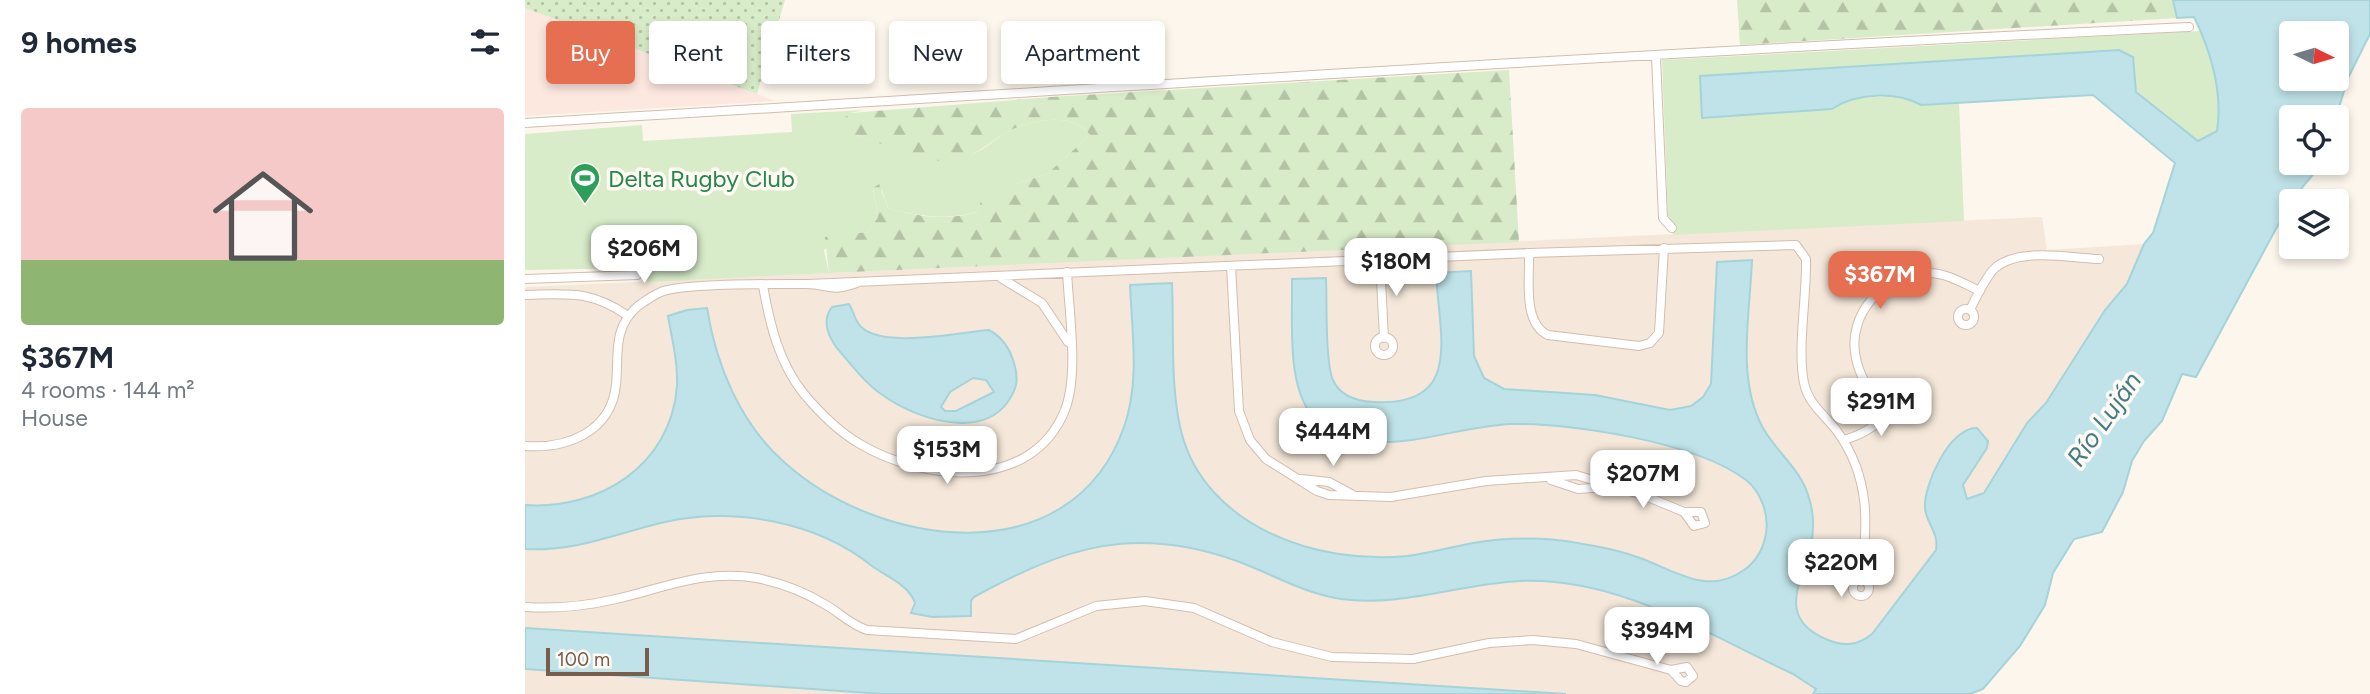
<!DOCTYPE html>
<meta charset="utf-8">
<style>
:root{--surface:#fff;--page:#f2f2f3;--text:#1f2937;--muted:#747a83;--accent:#e76f51}
body{margin:0;font-family:Figtree,sans-serif;background:var(--page);color:var(--text);height:100vh;display:flex;flex-direction:column;font-size:26px;white-space:nowrap}
*{box-sizing:border-box;margin:0}
p{font-size:23px;color:var(--muted)}
.icon{flex:none;width:38px;height:38px;fill:none;stroke:currentColor;stroke-width:2;stroke-linecap:round;stroke-linejoin:round}
.map{position:relative;flex:1;overflow:hidden}
.side{display:flex;flex-direction:column;background:var(--surface);width:525px}
.side>*{flex:none}
.banner{position:absolute;left:21px;top:21px;width:665px;height:63px;display:flex;gap:14px}
.needle{width:46px;rotate:95deg}
.controls{position:absolute;left:1754px;top:21px;display:grid;gap:14px}
.controls a{display:grid;place-items:center;width:70px;height:70px;border-radius:7px;background:var(--surface);box-shadow:0 4px 10px #0003;font-size:35px}
.scale{position:absolute;left:21px;bottom:18px;width:103px;box-sizing:border-box;padding-left:7px;border:4px solid #7a5c4d;border-top:0;font-size:19px;line-height:24px;white-space:nowrap;color:#7a5c4d;-webkit-text-stroke:5px #fffaf3;paint-order:stroke}
.price{position:absolute;translate:-50% -60px;padding:0 16px;border-radius:14px;background:#fff;color:#222;font-size:23px;line-height:46px;filter:drop-shadow(0 2px 4px #0008)}
.price::after{content:'';position:absolute;left:50%;top:42px;width:21px;height:16px;margin-left:-10px;background:inherit;clip-path:polygon(0 0,100% 0,50% 100%)}
.price.current{background:var(--accent);color:#fff}
ul{padding:0;list-style:none}
li{display:grid;align-content:center;gap:14px;height:371px;padding:0 21px}
li span{display:grid;place-items:center;height:217px;border-radius:7px;color:#555}
li>.icon{margin-inline-start:auto}
span .icon{width:126px;height:126px;fill:#fffc;stroke-width:1}
li b{font-size:30px}
h2{display:flex;justify-content:space-between;align-items:center;height:84px;padding:0 21px;font-size:30px}
.tag{padding:0 24px;border-radius:7px;background:var(--surface);box-shadow:0 4px 10px #0003;font-size:24px;line-height:63px}
.tag.current{background:var(--accent);color:#fff}
main{display:flex;flex:1;min-height:0}
.map>svg:first-child{display:block}
.residential{fill:#f5e8da}
.commercial{fill:#fde8e0}
.grass{fill:#d8ecc9}
.forest{fill:url(#forest-firs)}
.park{fill:url(#park-dots)}
.water{fill:#bfe3e8;stroke:#a5d3da;stroke-width:2;fill-rule:evenodd}
.lines{fill:none;stroke-linecap:round;stroke-linejoin:round}
.street-casing{stroke:#d1beb0;stroke-width:10}
.street{stroke:#fff;stroke-width:8}
.labels{text-anchor:middle;dominant-baseline:central;stroke-width:7;stroke-linejoin:round;paint-order:stroke}
.leisure-label{font-size:24px;fill:#27864d;stroke:#fffaf3;text-anchor:start}
.water-label{font-size:26px;font-style:italic;fill:#437c86;stroke:#fffaf3}
</style>
<main>
<section class="side">
<h2>9 homes<svg class="icon" aria-label="filters" viewBox="0 0 24 24"><path d="M4 7h16M4 17h16"/><circle cx="9" cy="7" r="2"/><circle cx="15" cy="17" r="2"/></svg></h2>
<ul>
<li><span style="background:linear-gradient(#f6c9c9 70%,#8fb573 0)"><svg class="icon" aria-label="home" viewBox="0 0 24 24"><path d="M3 11l9-7 9 7M6 9v11h12V9"/></svg></span><div><b>$367M</b><p>4 rooms · 144 m²</p><p>House</p></div></li>
</ul>
</section>
<div class="map">
<svg width="1845" height="694" viewBox="0 0 1845 694">
<defs>
<pattern id="forest-firs" width="22" height="20" patternUnits="userSpaceOnUse" patternTransform="scale(1.75)"><rect width="22" height="20" fill="#d8ecc9"/><path d="M5 1l3.5 6h-7zM16 11l3.5 6h-7z" fill="#b4c2a5"/></pattern>
<pattern id="park-dots" width="8" height="8" patternUnits="userSpaceOnUse" patternTransform="scale(1.75)"><rect width="8" height="8" fill="#d8ecc9"/><path d="M2 2h.1M6 6h.1" fill="none" stroke="#b4c2a5" stroke-width="1.8" stroke-linecap="round"/></pattern>
</defs>
<rect width="100%" height="100%" fill="#fdf6ec"/>
<path class="residential" d="M1517 217 1522 250 1619 244 1602 284 1580 310 1521 403 1502 423 1459 493 1445 499 1411 533V550L1347 634 1292 694H0V287Z"/>
<path class="commercial" d="M0 8 232 94 250 101 0 116Z"/>
<path class="grass" d="M1676 31C1690 60 1696 100 1692 131L1672 141 1611 91 1608 57 1176 76 1306 109 1322 99 1378 95 1396 105 1434 102 1439 221 1148 235 1143 216 1137 60Z
M340 110 325 113 330 135C365 146 402 160 440 156 457 154 471 137 486 130 509 119 549 112 565 135L522 174 459 194 453 212C422 220 394 217 363 208L357 190 348 189 353 217 343 232 314 237 299 250 304 273 122 282 121 268 0 270V134L117 125 118 141 267 132 266 114Z"/>
<path class="forest" d="M1212 0H1648L1652 18 1215 45Z
M984 70 994 242 304 273 300 237 343 232 353 217 348 188 354 184 363 208C394 217 422 221 453 212L458 194 522 174 565 135C550 112 508 119 486 130 466 140 446 161 423 162 406 162 349 141 330 135L320 129 318 119 325 113 526 97Z"/>
<path class="park" d="M0 0H260L232 94 0 8Z"/>
<path class="water" d="M1648 0H1845V34L1823 78 1811 117H1766V163H1797L1795 166 1766 201 1671 377 1657 374 1637 421 1619 441 1607 461 1598 492 1577 532 1549 539 1528 573 1520 605 1495 646 1458 689 1445 694H1288L1291 689 1268 674C1182 634 1094 577 995 581 934 584 878 607 816 599 778 593 747 574 712 561 610 524 540 547 449 597L446 601V616L407 617 386 613 390 603C384 585 362 577 347 566 291 521 209 507 140 522 92 533 51 552 0 549V505C74 510 146 466 152 386 153 362 147 339 143 316L162 310 182 308C191 365 215 423 259 462 354 548 546 576 599 427 615 382 607 332 605 285L647 283C649 329 645 386 656 431 680 527 793 565 882 556 904 553 926 547 948 543 984 537 1022 537 1058 544 1077 547 1097 551 1115 558 1151 571 1183 596 1219 570 1231 562 1239 548 1241 533 1244 514 1236 492 1221 480 1171 442 1048 423 986 424 939 426 892 445 846 442 827 441 807 435 792 421 760 391 768 321 767 279L801 278C802 300 800 362 808 380 815 396 831 401 848 402 939 407 914 336 911 273L946 271 949 356 959 378 979 389 1070 395 1145 410 1166 406 1178 397 1186 384 1192 262 1227 260C1225 314 1211 379 1238 428 1252 453 1276 469 1284 498 1289 513 1289 529 1286 545 1278 581 1249 618 1303 640 1320 647 1333 645 1347 634L1411 550C1414 533 1402 524 1400 509 1398 485 1425 427 1452 428L1463 441 1462 448 1438 485 1442 499 1459 493 1502 423 1521 403 1580 310 1602 284 1619 244 1628 233 1650 163 1568 95 1396 105C1370 91 1331 93 1307 109L1177 118 1175 76 1594 50 1608 57 1611 92 1673 141 1692 131C1698 93 1686 51 1669 17L1652 18ZM1766 33H1811V79H1766Z
M324 304C328 310 329 317 333 323 350 351 437 332 464 330 477 337 485 349 489 363 494 380 492 389 482 403 454 440 390 418 359 396 342 385 330 369 317 354 305 341 295 322 307 307ZM448 378 461 380 469 392 431 411H420L416 407 425 392Z
M0 628 1041 694H358L0 669Z"/>
<g class="lines">
<g class="street-casing">
<path id="street" d="M1131 57 1138 218 1147 228
M0 123C555 90 1109 53 1664 27
M1004 253C1005 277 997 323 1023 335L1114 346 1125 343 1134 333 1139 248
M855 260 859 338
M706 266 714 411 725 440 741 459 792 491 804 495 866 497 961 481 1051 475 1118 495 1159 512
M476 278 517 303 543 342
M0 279 112 275
M283 284 1004 253 1271 245 1281 259C1282 296 1272 348 1279 383 1284 405 1299 414 1312 431 1346 478 1343 525 1336 580
M238 286C245 325 254 363 279 394 295 413 314 432 335 444 397 481 507 493 540 410 554 374 544 312 542 272
M0 295C43 294 66 290 103 316
M1433 317a8 8 0 1 1 16 0a8 8 0 1 1-16 0Z
M1445 310C1451 297 1458 283 1467 271 1489 246 1544 258 1574 259
M850 346a9 9 0 1 1 18 0a9 9 0 1 1-18 0Z
M1364 398a9 9 0 1 1 18 0a9 9 0 1 1-18 0Z
M1362 414C1349 396 1335 380 1331 358 1321 314 1360 272 1404 273 1422 273 1439 284 1455 291
M1318 440C1338 435 1358 423 1367 404
M0 446C42 449 86 432 91 385 94 355 87 328 113 306 120 301 128 295 136 292 158 283 253 284 280 284 307 284 302 293 332 283
M776 479 804 482 828 495
M1026 480 1053 489 1081 487
M1159 512H1176L1180 523 1169 526Z
M1328 588a8 8 0 1 1 16 0a8 8 0 1 1-16 0Z
M0 607C30 609 61 606 91 599 139 588 180 569 232 578 256 583 280 592 301 605 315 613 326 625 342 630L491 639 571 606 620 601 669 608 747 642 807 657 888 659 964 643 1008 640 1051 644 1146 670
M1162 667 1168 676 1161 682 1156 681 1146 670Z"/>
</g>
<use href="#street" class="street"/>
</g>
<defs>
<g id="stadium-pin" transform="scale(1.575)"><path d="M0 17L-7.5 6A9.5 9.5 0 1 1 7.5 6Z" fill="#2e9e5b" stroke="#fffaf3"/><path d="M0-5a6.5 5 0 1 0 0 10a6.5 5 0 1 0 0-10ZM-3.5-1.8h7v3.6h-7Z" fill="#fff"/></g>
</defs>
<g fill-rule="evenodd">
<use href="#stadium-pin" x="60" y="178"/>
</g>
<g class="labels">
<g class="leisure-label">
<text x="83" y="178">Delta Rugby Club</text>
</g>
<g class="water-label">
<text transform="translate(1579 419) rotate(-55)">Río Luján</text>
</g>
</g>
</svg>
<div class="controls">
<a><svg class="needle" viewBox="-14 -14 28 28"><path d="M0-13l5 13h-10z" fill="#e53935"/><path d="M0 13l5-13h-10z" fill="#747a83"/></svg></a>
<a><svg class="icon" aria-label="locate" viewBox="0 0 24 24"><circle cx="12" cy="12" r="6"/><path d="M12 2v4M12 18v4M2 12h4M18 12h4"/></svg></a>
<a><svg class="icon" aria-label="layers" viewBox="0 0 24 24"><path d="M12 4l9 5-9 5-9-5zM3 14l9 5 9-5"/></svg></a>
</div>
<div class="scale">100 m</div>
<b class="price" style="left:119px;top:285px">$206M</b>
<b class="price" style="left:871px;top:298px">$180M</b>
<b class="price current" style="left:1355px;top:311px">$367M</b>
<b class="price" style="left:1356px;top:438px">$291M</b>
<b class="price" style="left:808px;top:468px">$444M</b>
<b class="price" style="left:422px;top:486px">$153M</b>
<b class="price" style="left:1118px;top:510px">$207M</b>
<b class="price" style="left:1316px;top:599px">$220M</b>
<b class="price" style="left:1132px;top:667px">$394M</b>
<div class="banner">
<a class="tag current">Buy</a>
<a class="tag">Rent</a>
<a class="tag">Filters</a>
<a class="tag">New</a>
<a class="tag">Apartment</a>
</div>
</div>
</main>
